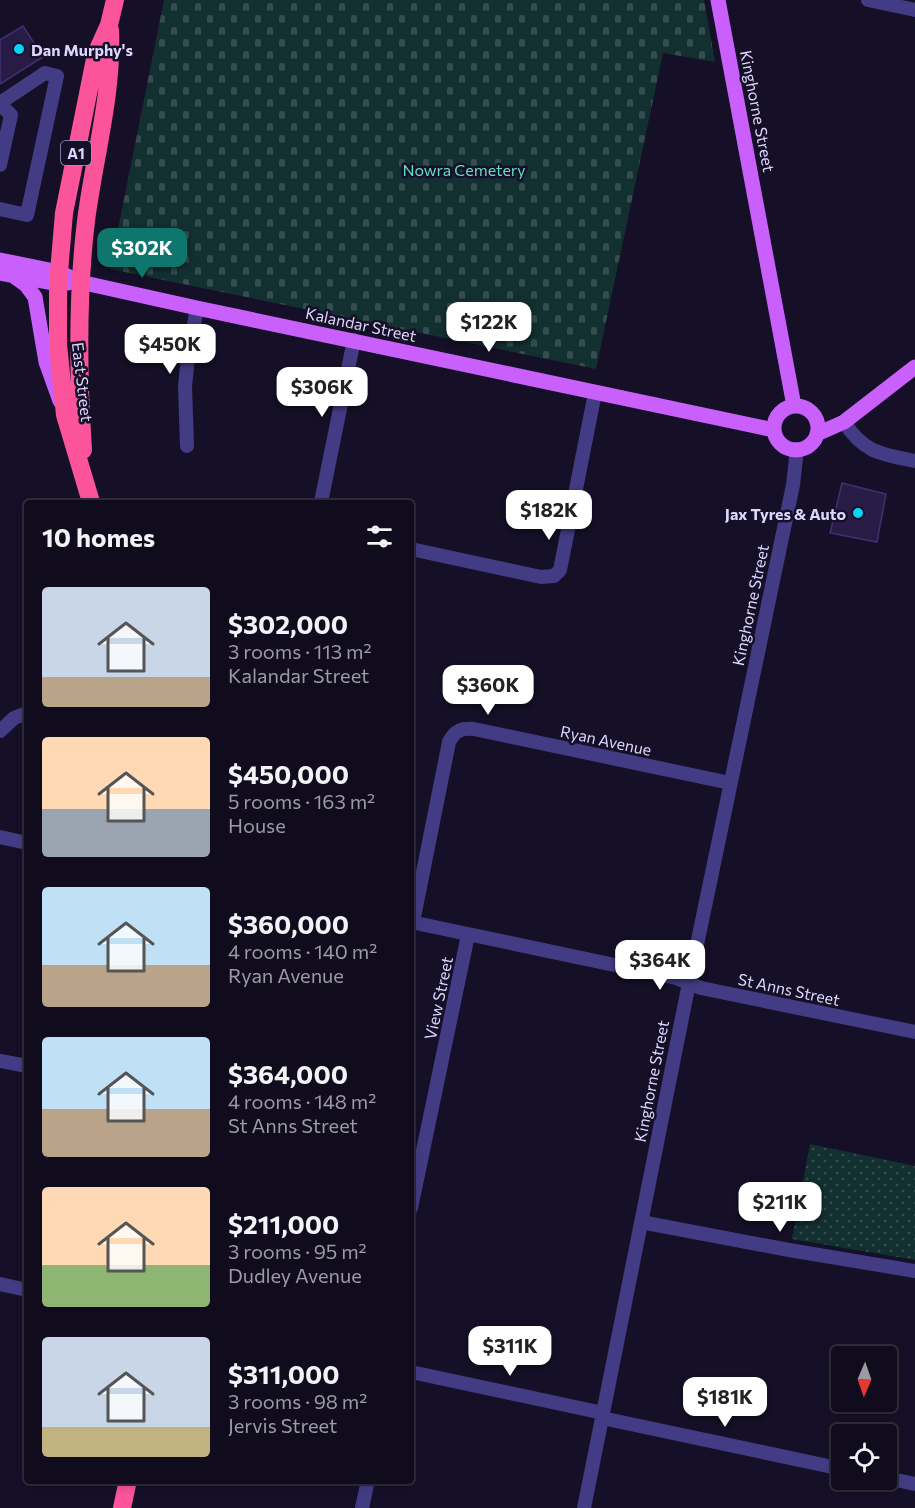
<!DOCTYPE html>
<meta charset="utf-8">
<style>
:root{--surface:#100c1d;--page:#1e1a2a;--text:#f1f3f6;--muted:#9c9ba4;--line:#302c3b;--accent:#0f766e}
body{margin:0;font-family:Commissioner,sans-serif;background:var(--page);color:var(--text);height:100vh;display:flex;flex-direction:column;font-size:22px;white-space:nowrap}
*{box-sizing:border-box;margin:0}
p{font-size:20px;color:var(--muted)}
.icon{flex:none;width:33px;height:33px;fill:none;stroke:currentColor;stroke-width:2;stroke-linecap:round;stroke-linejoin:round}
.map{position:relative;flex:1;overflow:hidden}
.details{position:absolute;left:24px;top:500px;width:390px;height:984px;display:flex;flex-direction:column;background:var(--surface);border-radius:6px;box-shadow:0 3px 9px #0003,0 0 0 2px var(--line)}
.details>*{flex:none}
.needle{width:39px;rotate:182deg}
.buttons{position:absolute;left:831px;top:1346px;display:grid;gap:12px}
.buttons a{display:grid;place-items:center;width:66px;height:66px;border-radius:6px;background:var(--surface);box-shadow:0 3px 9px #0003,0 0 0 2px var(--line);font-size:30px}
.price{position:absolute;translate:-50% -51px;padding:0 14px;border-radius:12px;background:#fff;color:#222;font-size:20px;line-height:39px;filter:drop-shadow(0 2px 3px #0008)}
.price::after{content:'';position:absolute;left:50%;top:36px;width:18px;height:14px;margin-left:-9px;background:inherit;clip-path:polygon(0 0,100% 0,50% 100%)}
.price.current{background:var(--accent);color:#fff}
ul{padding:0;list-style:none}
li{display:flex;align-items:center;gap:18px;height:150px;padding:0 18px}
li span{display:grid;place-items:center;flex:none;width:168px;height:120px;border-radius:6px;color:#555}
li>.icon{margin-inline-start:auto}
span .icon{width:72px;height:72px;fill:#fffc;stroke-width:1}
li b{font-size:26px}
h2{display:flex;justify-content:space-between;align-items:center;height:72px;padding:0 18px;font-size:26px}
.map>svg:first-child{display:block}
.cemetery{fill:url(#cemetery-stones)}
.park{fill:url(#park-dots)}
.building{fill:#281c47;stroke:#402f72;stroke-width:1.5}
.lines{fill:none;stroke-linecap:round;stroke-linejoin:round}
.minor{stroke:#433c84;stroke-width:14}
.major{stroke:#ca60fb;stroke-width:15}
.highway{stroke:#fb549a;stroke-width:18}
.poi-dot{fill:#07d3f9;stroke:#151027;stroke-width:2}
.labels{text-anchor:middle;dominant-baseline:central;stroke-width:5;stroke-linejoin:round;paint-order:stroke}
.shield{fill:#151027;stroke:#a19bbe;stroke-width:1.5}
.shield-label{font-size:15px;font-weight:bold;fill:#ddd6fe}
.poi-label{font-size:16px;font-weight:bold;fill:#ddd6fe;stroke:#151027;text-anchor:start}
.street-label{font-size:16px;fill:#ddd6fe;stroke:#151027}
.park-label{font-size:16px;fill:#63ddc6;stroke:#151027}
</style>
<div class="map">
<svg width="915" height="1508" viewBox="0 0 915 1508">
<defs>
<pattern id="cemetery-stones" width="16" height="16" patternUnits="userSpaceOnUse" patternTransform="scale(1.5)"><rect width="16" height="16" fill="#133030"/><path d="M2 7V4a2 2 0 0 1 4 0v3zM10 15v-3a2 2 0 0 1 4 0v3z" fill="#354d4f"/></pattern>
<pattern id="park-dots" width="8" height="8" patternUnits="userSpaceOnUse" patternTransform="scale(1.5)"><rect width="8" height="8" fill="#133030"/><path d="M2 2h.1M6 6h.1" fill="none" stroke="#354d4f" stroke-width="1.8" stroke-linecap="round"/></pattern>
</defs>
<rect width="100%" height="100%" fill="#151027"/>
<path class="cemetery" d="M164 0H704L715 62 663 53 596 369 110 269Z"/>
<path class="park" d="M810 1144 915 1166V1260L792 1239Z"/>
<path class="building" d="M23 26 43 57 0 84V40Z
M842 483 886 494 877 542 830 533Z"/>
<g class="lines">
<path class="minor" d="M868 0 915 10
M0 103 45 73 57 76 27 215 0 209
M0 104 11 115 0 165
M844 422C864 453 881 454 915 461
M187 446 185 386 188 357 197 308
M321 502 354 340
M411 549 541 577 554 576 560 570 595 393
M0 731 14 718 27 713
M0 837 27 843
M411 922 676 978 701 988 915 1032
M413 922 449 742C455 730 462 728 474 729L730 783
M0 1061 27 1066
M411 1208 468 935
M641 1222 789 1250 915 1271
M0 1284 27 1290
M411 1372 603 1413
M602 1418 842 1469
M886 1478 915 1484
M362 1508 368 1480
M584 1508 689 983 793 485 797 449"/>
<path class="major" d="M718 0 794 406
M0 260 59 272 80 282 197 308 774 430
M0 273 58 284 68 283
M12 275 26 285 35 297 46 362 60 401
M774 428a22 22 0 1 1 44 0a22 22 0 1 1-44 0Z
M817 434 844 422 915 367"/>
<path class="highway" d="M83 450C78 374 77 296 86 221 94 158 113 93 110 30
M91 502 65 415 58 344V284L64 213 96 54 109 25 115 0
M122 1508 128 1480"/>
</g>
<g class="poi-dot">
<circle cx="19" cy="49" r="6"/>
<circle cx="858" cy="513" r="6"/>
</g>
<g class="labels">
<rect class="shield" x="61" y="141" width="30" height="24" rx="4.5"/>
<g class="shield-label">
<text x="76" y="153">A1</text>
</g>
<g class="poi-label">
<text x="31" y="49">Dan Murphy's</text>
<text x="846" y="513" text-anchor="end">Jax Tyres &amp; Auto</text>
</g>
<g class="street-label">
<text transform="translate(758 111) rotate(79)">Kinghorne Street</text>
<text transform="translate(361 324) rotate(12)">Kalandar Street</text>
<text transform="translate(83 382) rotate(83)">East Street</text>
<text transform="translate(750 605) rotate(-78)">Kinghorne Street</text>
<text transform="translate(606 740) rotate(12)">Ryan Avenue</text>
<text transform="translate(789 989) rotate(12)">St Anns Street</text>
<text transform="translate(438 998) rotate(-78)">View Street</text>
<text transform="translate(651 1081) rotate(-79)">Kinghorne Street</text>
</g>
<g class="park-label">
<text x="464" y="169">Nowra Cemetery</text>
</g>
</g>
</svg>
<div class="buttons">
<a><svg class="needle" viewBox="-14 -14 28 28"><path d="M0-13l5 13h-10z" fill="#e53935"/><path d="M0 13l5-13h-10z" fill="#9c9ba4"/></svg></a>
<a><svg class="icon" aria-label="locate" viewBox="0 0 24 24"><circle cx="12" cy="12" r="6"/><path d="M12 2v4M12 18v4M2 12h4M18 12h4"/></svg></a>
</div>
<b class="price current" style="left:142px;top:279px">$302K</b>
<b class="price" style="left:489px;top:353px">$122K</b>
<b class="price" style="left:170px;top:375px">$450K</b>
<b class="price" style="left:322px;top:418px">$306K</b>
<b class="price" style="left:549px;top:541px">$182K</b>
<b class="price" style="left:488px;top:716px">$360K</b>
<b class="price" style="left:660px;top:991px">$364K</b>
<b class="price" style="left:780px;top:1233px">$211K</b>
<b class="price" style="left:510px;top:1377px">$311K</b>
<b class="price" style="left:725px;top:1428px">$181K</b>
<section class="details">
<h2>10 homes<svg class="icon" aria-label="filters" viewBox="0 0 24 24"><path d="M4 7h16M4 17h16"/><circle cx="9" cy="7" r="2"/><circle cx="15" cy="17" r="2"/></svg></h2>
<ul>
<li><span style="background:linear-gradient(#c9d6e8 75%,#b9a48a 0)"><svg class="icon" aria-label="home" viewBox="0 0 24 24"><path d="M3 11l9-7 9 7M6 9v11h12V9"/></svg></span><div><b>$302,000</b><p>3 rooms · 113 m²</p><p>Kalandar Street</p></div></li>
<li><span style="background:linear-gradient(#ffd9b3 60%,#9aa5b1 0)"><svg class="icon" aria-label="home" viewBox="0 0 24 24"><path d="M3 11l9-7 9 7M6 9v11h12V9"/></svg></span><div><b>$450,000</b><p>5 rooms · 163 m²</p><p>House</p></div></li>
<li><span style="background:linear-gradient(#bfe0f5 65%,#b9a48a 0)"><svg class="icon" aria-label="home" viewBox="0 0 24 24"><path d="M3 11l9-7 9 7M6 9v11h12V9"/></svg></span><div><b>$360,000</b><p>4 rooms · 140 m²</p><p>Ryan Avenue</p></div></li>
<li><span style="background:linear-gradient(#bfe0f5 60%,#b9a48a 0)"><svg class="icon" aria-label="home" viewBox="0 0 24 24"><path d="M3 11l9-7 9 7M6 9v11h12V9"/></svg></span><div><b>$364,000</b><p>4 rooms · 148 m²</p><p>St Anns Street</p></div></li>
<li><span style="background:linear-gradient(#ffd9b3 65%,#8fb573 0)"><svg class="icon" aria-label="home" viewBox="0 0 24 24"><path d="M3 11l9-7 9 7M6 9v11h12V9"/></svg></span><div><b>$211,000</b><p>3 rooms · 95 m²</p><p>Dudley Avenue</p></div></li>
<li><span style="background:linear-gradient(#c9d6e8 75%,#c2b280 0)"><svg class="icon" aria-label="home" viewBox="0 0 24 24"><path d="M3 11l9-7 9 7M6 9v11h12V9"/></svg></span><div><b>$311,000</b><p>3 rooms · 98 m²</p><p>Jervis Street</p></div></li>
</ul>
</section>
</div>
